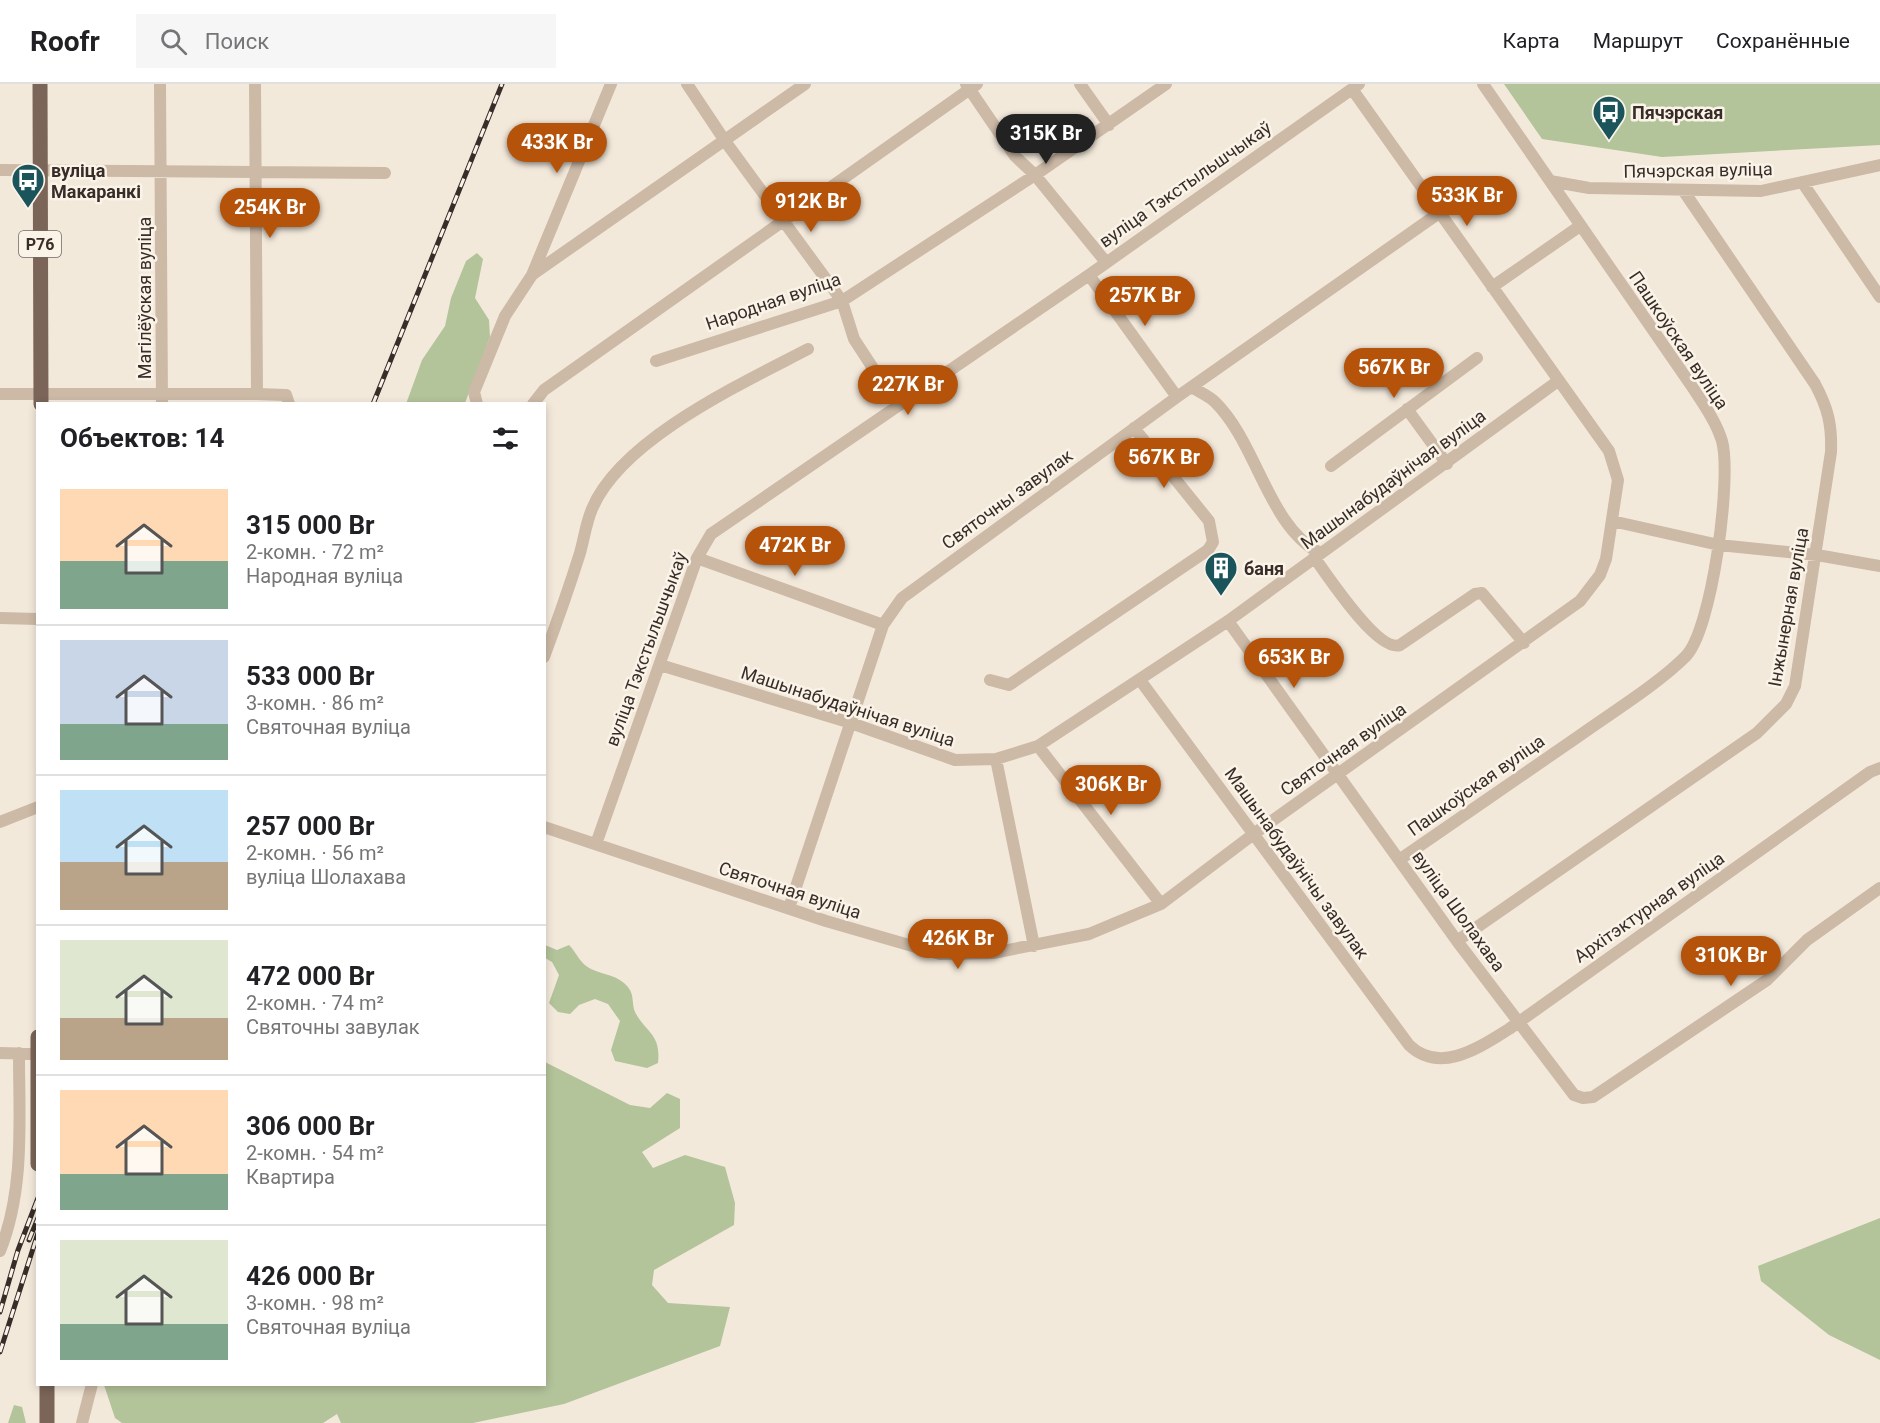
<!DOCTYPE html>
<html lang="ru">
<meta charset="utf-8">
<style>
:root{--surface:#fff;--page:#f6f6f6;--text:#202124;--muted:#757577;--line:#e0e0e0;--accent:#b45309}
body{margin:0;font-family:Roboto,sans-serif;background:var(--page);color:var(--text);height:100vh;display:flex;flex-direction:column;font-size:22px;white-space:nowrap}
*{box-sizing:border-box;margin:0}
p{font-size:20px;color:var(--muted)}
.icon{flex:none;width:33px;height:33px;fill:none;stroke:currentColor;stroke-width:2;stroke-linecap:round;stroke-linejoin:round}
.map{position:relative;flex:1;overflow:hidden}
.sheet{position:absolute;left:36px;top:318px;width:510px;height:984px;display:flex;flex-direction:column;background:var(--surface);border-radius:0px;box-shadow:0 3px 9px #0003}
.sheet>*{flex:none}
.price{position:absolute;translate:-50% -51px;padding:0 14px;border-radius:21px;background:var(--accent);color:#fff;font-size:20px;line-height:39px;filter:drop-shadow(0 2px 3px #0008)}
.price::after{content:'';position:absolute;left:50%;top:36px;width:18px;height:14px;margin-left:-9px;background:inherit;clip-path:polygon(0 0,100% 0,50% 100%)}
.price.current{background:#222;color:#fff}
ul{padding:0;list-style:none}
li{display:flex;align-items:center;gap:18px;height:150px;padding:0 24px}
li+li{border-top:2px solid var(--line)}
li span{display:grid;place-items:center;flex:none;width:168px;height:120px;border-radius:0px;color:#555}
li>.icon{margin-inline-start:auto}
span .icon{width:72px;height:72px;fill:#fffc;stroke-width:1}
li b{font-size:26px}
h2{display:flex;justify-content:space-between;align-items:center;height:72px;padding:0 24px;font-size:26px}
header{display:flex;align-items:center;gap:36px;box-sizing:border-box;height:84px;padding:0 30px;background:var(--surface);border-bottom:2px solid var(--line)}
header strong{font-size:28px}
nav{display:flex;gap:33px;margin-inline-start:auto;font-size:21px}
.search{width:420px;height:54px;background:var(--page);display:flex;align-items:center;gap:15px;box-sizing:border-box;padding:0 21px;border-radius:0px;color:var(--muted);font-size:22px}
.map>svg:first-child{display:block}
.green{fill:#b3c39a}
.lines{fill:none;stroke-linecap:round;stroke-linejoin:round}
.minor{stroke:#ccb9a6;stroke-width:12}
.major{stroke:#7a6558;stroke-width:15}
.rail-casing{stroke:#382d28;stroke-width:5}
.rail{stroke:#faf3e8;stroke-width:3;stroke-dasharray:9;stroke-linecap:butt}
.labels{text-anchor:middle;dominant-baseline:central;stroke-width:5;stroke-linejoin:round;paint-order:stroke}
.shield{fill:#faf3e8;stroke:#726862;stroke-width:1.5}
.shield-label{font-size:16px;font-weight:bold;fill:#382d28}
.poi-label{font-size:18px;font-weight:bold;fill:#382d28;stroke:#faf3e8;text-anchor:start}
.street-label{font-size:18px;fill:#382d28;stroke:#faf3e8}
</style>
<header>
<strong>Roofr</strong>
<div class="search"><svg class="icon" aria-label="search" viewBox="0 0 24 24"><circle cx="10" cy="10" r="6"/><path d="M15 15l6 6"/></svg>Поиск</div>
<nav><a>Карта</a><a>Маршрут</a><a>Сохранённые</a></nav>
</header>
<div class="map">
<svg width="1880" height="1339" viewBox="0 0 1880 1339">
<rect width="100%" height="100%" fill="#f3e9db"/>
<path class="green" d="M1504 0H1880V61L1662 73 1542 55Z
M477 169 483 175 475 214 489 236 490 253 465 319 406 320 422 276 445 242 451 214 466 177Z
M545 861 557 866 569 861C577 869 580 880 591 885 604 891 618 891 628 903 635 911 631 922 636 930 648 950 661 951 658 979L647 984 615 977 611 966 620 937 608 920 595 915 579 921 570 930 558 928 549 919 559 891 552 878 545 874Z
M545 978 630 1021 650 1024 667 1009 680 1015V1044L642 1068 653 1084 685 1071 725 1083 735 1119 734 1141 654 1186 652 1201 668 1219 730 1223 720 1262 564 1320 473 1339H341L337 1330 323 1339H122L115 1334 104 1301 544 1300Z
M1880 1134V1276L1829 1251 1761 1197 1758 1182Z
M14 1321 22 1323 26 1339H8Z"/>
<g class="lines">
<path class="minor" d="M160 0 162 320
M255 0 257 310
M687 0 725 57 842 217 854 255 897 321
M966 0 1015 72 1035 91 1105 177
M1080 0 1109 41
M0 86 385 89
M1550 97 1589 104 1761 107 1880 81
M1802 98 1880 213
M533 190 805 0
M1089 191 1177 313
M1492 203 1580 142
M656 277 842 217 1035 91 1166 0
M1192 303C1199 308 1209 312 1215 318 1257 359 1268 442 1320 469
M0 310H257L286 311 289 320
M477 320 474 308 505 232 532 191 611 0
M533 320 544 306 977 0
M1407 325 1447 380
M1331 382 1477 274
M1612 437 1719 461 1817 471 1880 482
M1314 473C1327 491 1378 569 1400 561L1475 510 1482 509 1524 559
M697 474 883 541
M0 534 38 535
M1228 537 1457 857 1574 1011 1583 1014 1593 1013 1767 896 1807 856 1880 804
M544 573C557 538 569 504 580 469 584 455 586 439 592 425 621 355 743 299 808 265
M660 581 851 639 955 676 996 675 1038 662 1228 537 1558 297
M990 596 1009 601 1208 466 1213 458 1209 437 1134 344
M1140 596 1409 961C1440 991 1480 963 1509 945L1870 688 1880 684
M1038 662 1161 820
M996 675 1034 862
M0 738 38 723
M544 743 826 837 940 870 993 869 1089 850 1161 820 1255 749 1580 517 1600 491 1606 475 1618 396 1609 367 1352 5
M596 760 697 474 711 450 1089 191 1359 0
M1399 776C1459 735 1519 693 1579 652 1611 629 1658 600 1685 573 1712 548 1732 393 1722 357 1716 337 1702 318 1691 301L1483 0
M789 824 883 541 902 514 1177 313 1439 129
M1457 857 1757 649 1786 620 1795 602 1831 368C1832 341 1828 324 1815 300L1683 106
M0 969 37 970
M0 1167C25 1104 19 1036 19 969
M82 1339 92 1300"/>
<path class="major" d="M40 0 41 320
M38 953V1080
M47 1339V1300"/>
<g class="rail-casing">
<path id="rail" d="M373 320 502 0
M29 1156 38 1134
M0 1228 18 1166 38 1114
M0 1268 38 1149"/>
</g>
<use href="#rail" class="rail"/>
</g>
<defs>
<g id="bus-pin" transform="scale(1.725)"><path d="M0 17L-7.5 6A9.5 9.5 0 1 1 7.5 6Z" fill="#1b545b" stroke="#faf3e8"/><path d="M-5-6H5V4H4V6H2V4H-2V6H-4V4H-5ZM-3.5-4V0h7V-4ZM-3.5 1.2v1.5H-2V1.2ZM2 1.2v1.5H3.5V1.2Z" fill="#fff"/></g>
<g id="building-pin" transform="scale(1.725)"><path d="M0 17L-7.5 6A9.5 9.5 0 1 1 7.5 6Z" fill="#1b545b" stroke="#faf3e8"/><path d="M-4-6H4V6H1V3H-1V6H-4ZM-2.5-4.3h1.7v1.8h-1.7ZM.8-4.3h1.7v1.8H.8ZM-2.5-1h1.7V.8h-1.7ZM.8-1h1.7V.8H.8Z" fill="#fff"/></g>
</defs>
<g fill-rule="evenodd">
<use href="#bus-pin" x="1609" y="28"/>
<use href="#bus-pin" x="28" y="96"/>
<use href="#building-pin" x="1221" y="484"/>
</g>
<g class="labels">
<rect class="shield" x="19" y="147" width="42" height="26" rx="4.5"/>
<g class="shield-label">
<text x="40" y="160">Р76</text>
</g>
<g class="poi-label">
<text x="1632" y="28">Пячэрская</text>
<text x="51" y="86">вуліца<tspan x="51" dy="21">Макаранкі</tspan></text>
<text x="1244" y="484">баня</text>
</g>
<g class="street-label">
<text transform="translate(1698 86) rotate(-1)">Пячэрская вуліца</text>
<text transform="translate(1185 100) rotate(-35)">вуліца Тэкстыльшчыкаў</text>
<text transform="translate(144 214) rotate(-90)">Магілёўская вуліца</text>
<text transform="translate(773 217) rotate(-19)">Народная вуліца</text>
<text transform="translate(1679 256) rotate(56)">Пашкоўская вуліца</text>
<text transform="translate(1393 395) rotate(-36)">Машынабудаўнічая вуліца</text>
<text transform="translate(1007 415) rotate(-36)">Святочны завулак</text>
<text transform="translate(1788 523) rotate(-80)">Інжынерная вуліца</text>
<text transform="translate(646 565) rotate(-70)">вуліца Тэкстыльшчыкаў</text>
<text transform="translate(848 622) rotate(18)">Машынабудаўнічая вуліца</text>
<text transform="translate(1343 665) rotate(-35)">Святочная вуліца</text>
<text transform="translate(1476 701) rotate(-35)">Пашкоўская вуліца</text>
<text transform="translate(1297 779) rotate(54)">Машынабудаўнічы завулак</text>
<text transform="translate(790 806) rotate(18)">Святочная вуліца</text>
<text transform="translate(1649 823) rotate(-35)">Архітэктурная вуліца</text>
<text transform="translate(1459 827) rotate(54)">вуліца Шолахава</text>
</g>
</g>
</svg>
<b class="price current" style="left:1046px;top:81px">315K Br</b>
<b class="price" style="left:557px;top:90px">433K Br</b>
<b class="price" style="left:1467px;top:143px">533K Br</b>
<b class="price" style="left:811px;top:149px">912K Br</b>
<b class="price" style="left:270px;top:155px">254K Br</b>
<b class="price" style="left:1145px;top:243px">257K Br</b>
<b class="price" style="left:1394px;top:315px">567K Br</b>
<b class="price" style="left:908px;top:332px">227K Br</b>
<b class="price" style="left:1164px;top:405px">567K Br</b>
<b class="price" style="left:795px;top:493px">472K Br</b>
<b class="price" style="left:1294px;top:605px">653K Br</b>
<b class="price" style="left:1111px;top:732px">306K Br</b>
<b class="price" style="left:958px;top:886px">426K Br</b>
<b class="price" style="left:1731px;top:903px">310K Br</b>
<section class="sheet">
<h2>Объектов: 14<svg class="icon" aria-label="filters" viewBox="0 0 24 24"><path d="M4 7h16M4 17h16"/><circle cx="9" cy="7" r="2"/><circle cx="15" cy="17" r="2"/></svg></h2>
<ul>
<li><span style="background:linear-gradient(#ffd9b3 60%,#7fa58c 0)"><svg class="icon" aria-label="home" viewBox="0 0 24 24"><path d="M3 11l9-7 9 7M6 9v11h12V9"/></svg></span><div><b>315 000 Br</b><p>2-комн. · 72 m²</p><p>Народная вуліца</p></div></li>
<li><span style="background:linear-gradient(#c9d6e8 70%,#7fa58c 0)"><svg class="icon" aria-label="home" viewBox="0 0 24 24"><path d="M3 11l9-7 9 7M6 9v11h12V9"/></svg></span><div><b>533 000 Br</b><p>3-комн. · 86 m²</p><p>Святочная вуліца</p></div></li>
<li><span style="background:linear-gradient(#bfe0f5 60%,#b9a48a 0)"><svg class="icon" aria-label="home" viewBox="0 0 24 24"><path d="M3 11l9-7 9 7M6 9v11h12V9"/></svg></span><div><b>257 000 Br</b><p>2-комн. · 56 m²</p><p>вуліца Шолахава</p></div></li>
<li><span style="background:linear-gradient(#dfe7d0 65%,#b9a48a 0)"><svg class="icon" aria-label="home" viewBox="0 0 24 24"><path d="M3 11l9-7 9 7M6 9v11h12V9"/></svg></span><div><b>472 000 Br</b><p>2-комн. · 74 m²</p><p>Святочны завулак</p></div></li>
<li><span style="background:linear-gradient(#ffd9b3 70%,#7fa58c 0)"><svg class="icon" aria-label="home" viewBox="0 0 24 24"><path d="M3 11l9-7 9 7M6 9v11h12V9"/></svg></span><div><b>306 000 Br</b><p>2-комн. · 54 m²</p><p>Квартира</p></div></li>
<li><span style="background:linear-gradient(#dfe7d0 70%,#7fa58c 0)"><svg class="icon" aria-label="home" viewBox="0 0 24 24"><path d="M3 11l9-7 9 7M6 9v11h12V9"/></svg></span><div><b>426 000 Br</b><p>3-комн. · 98 m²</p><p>Святочная вуліца</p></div></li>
</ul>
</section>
</div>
